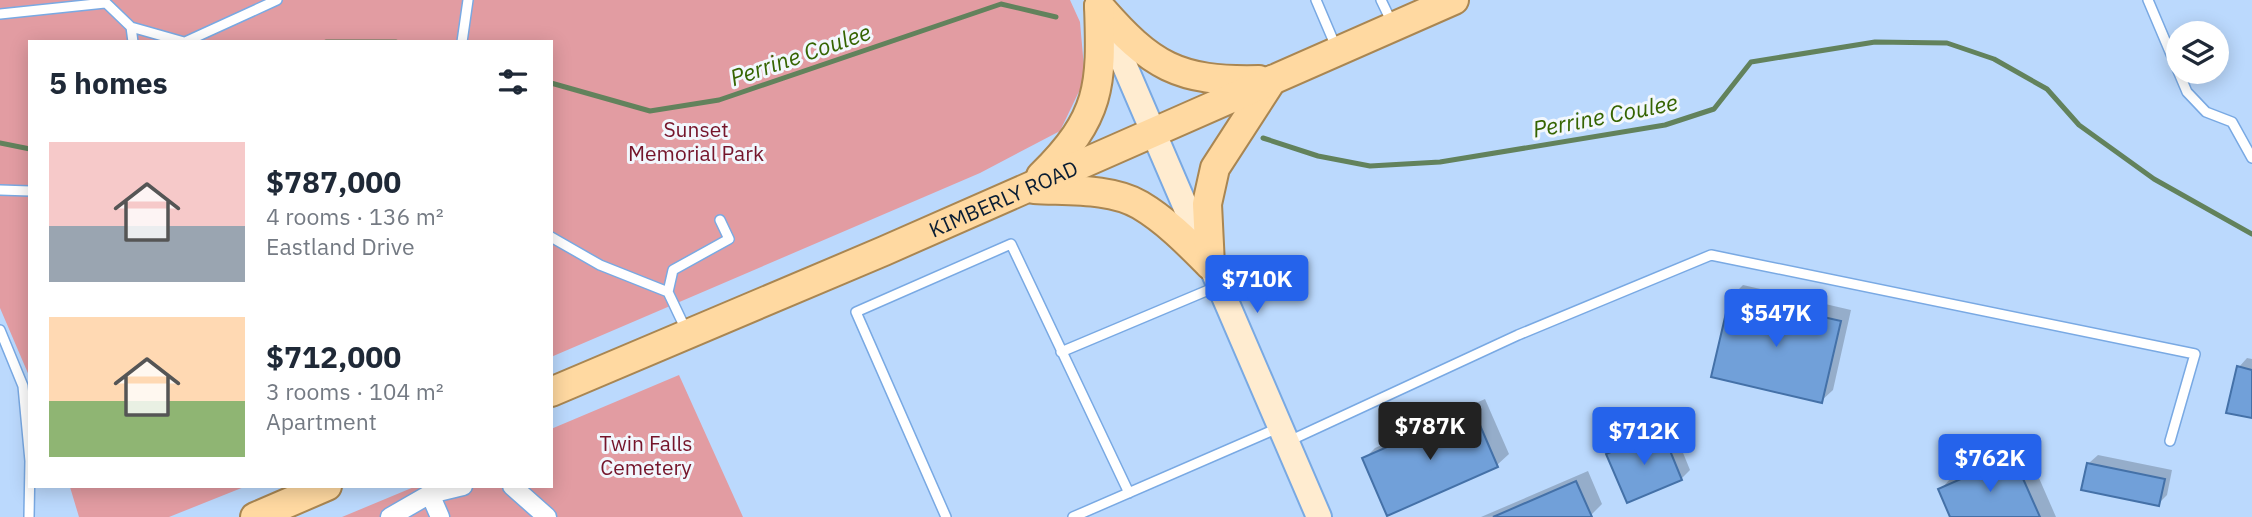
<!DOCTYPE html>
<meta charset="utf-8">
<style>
:root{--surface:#fff;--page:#f6f6f7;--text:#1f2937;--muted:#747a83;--accent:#2563eb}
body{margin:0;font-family:"IBM Plex Sans",sans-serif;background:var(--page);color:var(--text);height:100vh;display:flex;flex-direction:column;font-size:26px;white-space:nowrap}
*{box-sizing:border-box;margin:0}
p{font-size:23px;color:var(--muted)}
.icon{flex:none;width:38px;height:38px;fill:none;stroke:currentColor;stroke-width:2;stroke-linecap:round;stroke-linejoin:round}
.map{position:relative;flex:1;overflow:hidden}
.sheet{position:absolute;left:28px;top:40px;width:525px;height:448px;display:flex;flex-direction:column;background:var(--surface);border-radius:0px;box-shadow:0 4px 18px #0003}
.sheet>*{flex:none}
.fabs{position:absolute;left:2166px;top:21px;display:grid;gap:14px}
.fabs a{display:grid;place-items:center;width:63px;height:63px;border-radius:50%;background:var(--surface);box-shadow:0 4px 18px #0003;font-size:35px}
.price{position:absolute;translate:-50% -60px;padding:0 16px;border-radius:7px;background:var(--accent);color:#fff;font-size:23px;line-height:46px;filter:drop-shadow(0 2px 4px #0008)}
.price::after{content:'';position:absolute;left:50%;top:42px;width:21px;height:16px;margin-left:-10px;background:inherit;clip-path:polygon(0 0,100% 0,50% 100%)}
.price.active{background:#222;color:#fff}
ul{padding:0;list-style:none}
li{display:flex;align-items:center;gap:21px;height:175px;padding:0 21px}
li span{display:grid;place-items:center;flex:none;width:196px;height:140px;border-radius:0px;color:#555}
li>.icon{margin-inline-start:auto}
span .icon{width:84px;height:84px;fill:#fffc;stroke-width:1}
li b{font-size:30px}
h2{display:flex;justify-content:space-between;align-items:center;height:84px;padding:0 21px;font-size:30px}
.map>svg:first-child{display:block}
.green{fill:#e29ca2}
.shadow{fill:#0003}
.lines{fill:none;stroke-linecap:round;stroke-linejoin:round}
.stream{stroke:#62825c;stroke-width:5}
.building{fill:#71a0d9;stroke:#4471a8;stroke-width:2}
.lane-casing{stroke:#79a9e3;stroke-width:12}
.street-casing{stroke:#79a9e3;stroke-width:21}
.secondary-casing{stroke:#79a9e3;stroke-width:28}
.primary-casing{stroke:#a98652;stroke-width:32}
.lane{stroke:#fff;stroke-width:9}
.street{stroke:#fff;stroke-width:18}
.secondary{stroke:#ffecd0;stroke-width:24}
.primary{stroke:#ffd9a1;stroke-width:28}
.labels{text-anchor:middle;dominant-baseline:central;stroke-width:6;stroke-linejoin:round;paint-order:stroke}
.park-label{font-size:21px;fill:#75152b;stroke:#f2f7fd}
.street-label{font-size:21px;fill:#0a1d33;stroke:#f2f7fd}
.water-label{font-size:23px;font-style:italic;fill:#356401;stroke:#f2f7fd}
</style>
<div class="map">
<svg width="2252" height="517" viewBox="0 0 2252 517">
<rect width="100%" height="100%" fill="#bbd9fd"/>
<path class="green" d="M0 0H1070L1080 22 1085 79 1060 131 980 173 551 357V42H30V378L0 308Z
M679 375 743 517H342L414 487 551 486V429Z
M70 487V486L244 487 169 517H79Z"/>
<path class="shadow" d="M1743 285 1851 310 1833 390 1821 401 1731 297Z
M2247 358 2252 359V417L2239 367Z
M1485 399 1509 454 1497 465 1388 513 1364 459 1375 448Z
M1671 423 1690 470 1681 479 1608 455 1617 446Z
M2025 446 2056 517H1952L1940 490 1951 478Z
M2098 455 2172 470 2167 495 2158 504 2089 463Z
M1588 471 1602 504 1591 515 1481 517Z"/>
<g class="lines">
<path class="stream" d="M326 42H396
M551 83 650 111 719 100 1001 4 1056 17
M1263 138 1318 156 1370 166 1440 162 1665 125 1714 109 1751 62 1875 42 1947 43 1994 59 2047 89 2079 125 2154 179 2252 234
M0 143 30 149"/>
</g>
<path class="building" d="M1730 296 1841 321 1822 403 1711 377Z
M2237 366 2252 370V418L2226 413Z
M1473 409 1498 467 1387 516 1362 458Z
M1662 431 1682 480 1627 503 1606 454Z
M2013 456 2040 517H1950L1938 489Z
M2087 463 2165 479 2159 506 2081 490Z
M1576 481 1592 517H1493Z"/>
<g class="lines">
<g class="lane-casing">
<path id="lane" d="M103 0 131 27 184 42
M1316 0 1336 47
M1381 0 1393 25
M2148 0 2187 92 2206 112 2232 122 2252 158
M0 14 105 3
M131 27 133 42
M185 42 277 0
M462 42 468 0
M0 190 30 191
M551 237 600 265 668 292 687 332
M668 292 673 270 729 239 720 220
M0 330 23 386 30 461 29 517
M1061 352 1218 286
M1289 441 1518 335 1711 255 2195 354 2170 441
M946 517 856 312 1011 244 1129 493
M1073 517 1278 428"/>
</g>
<g class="street-casing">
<path id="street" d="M512 486 547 517
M430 494 440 517
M390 517 430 494 463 486"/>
</g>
<g class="secondary-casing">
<path id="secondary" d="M1102 13 1319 517"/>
</g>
<g class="primary-casing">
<g id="primary">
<path d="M1099 6C1151 66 1178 82 1259 80"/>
<path d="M1041 176C1101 117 1102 86 1099 6"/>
<path d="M1034 189C1068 191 1111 188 1140 205 1167 221 1189 244 1210 265"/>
<path d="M1210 265 1207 204 1215 168 1272 80"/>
<path id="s1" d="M551 392 884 251 1454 0"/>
<path d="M255 517 327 486"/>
</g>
</g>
<use href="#lane" class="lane"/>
<use href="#street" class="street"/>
<use href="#secondary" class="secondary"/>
<use href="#primary" class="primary"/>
</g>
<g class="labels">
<g class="park-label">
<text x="696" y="129">Sunset<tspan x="696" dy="24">Memorial Park</tspan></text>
<text x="646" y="443">Twin Falls<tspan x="646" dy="24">Cemetery</tspan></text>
</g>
<g class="street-label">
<text stroke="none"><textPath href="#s1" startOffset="492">KIMBERLY ROAD</textPath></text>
</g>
<g class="water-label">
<text transform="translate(800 54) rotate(-19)">Perrine Coulee</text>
<text transform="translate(1605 115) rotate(-11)">Perrine Coulee</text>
</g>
</g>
</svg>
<div class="fabs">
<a><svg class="icon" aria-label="layers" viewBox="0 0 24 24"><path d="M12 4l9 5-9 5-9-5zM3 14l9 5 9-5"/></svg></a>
</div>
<b class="price" style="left:1257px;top:315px">$710K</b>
<b class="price" style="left:1776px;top:349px">$547K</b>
<b class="price active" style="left:1430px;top:462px">$787K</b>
<b class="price" style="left:1644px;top:467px">$712K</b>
<b class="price" style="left:1990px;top:494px">$762K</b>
<section class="sheet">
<h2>5 homes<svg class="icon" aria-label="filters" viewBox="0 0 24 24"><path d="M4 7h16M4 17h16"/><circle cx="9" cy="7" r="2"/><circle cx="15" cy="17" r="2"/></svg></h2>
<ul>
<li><span style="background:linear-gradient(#f6c9c9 60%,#9aa5b1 0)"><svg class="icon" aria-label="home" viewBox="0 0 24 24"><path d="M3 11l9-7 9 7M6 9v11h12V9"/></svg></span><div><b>$787,000</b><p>4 rooms · 136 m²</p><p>Eastland Drive</p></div></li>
<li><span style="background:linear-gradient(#ffd9b3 60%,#8fb573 0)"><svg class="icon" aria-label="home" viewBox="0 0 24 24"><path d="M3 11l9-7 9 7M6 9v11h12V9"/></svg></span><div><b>$712,000</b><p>3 rooms · 104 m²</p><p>Apartment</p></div></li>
</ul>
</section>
</div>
